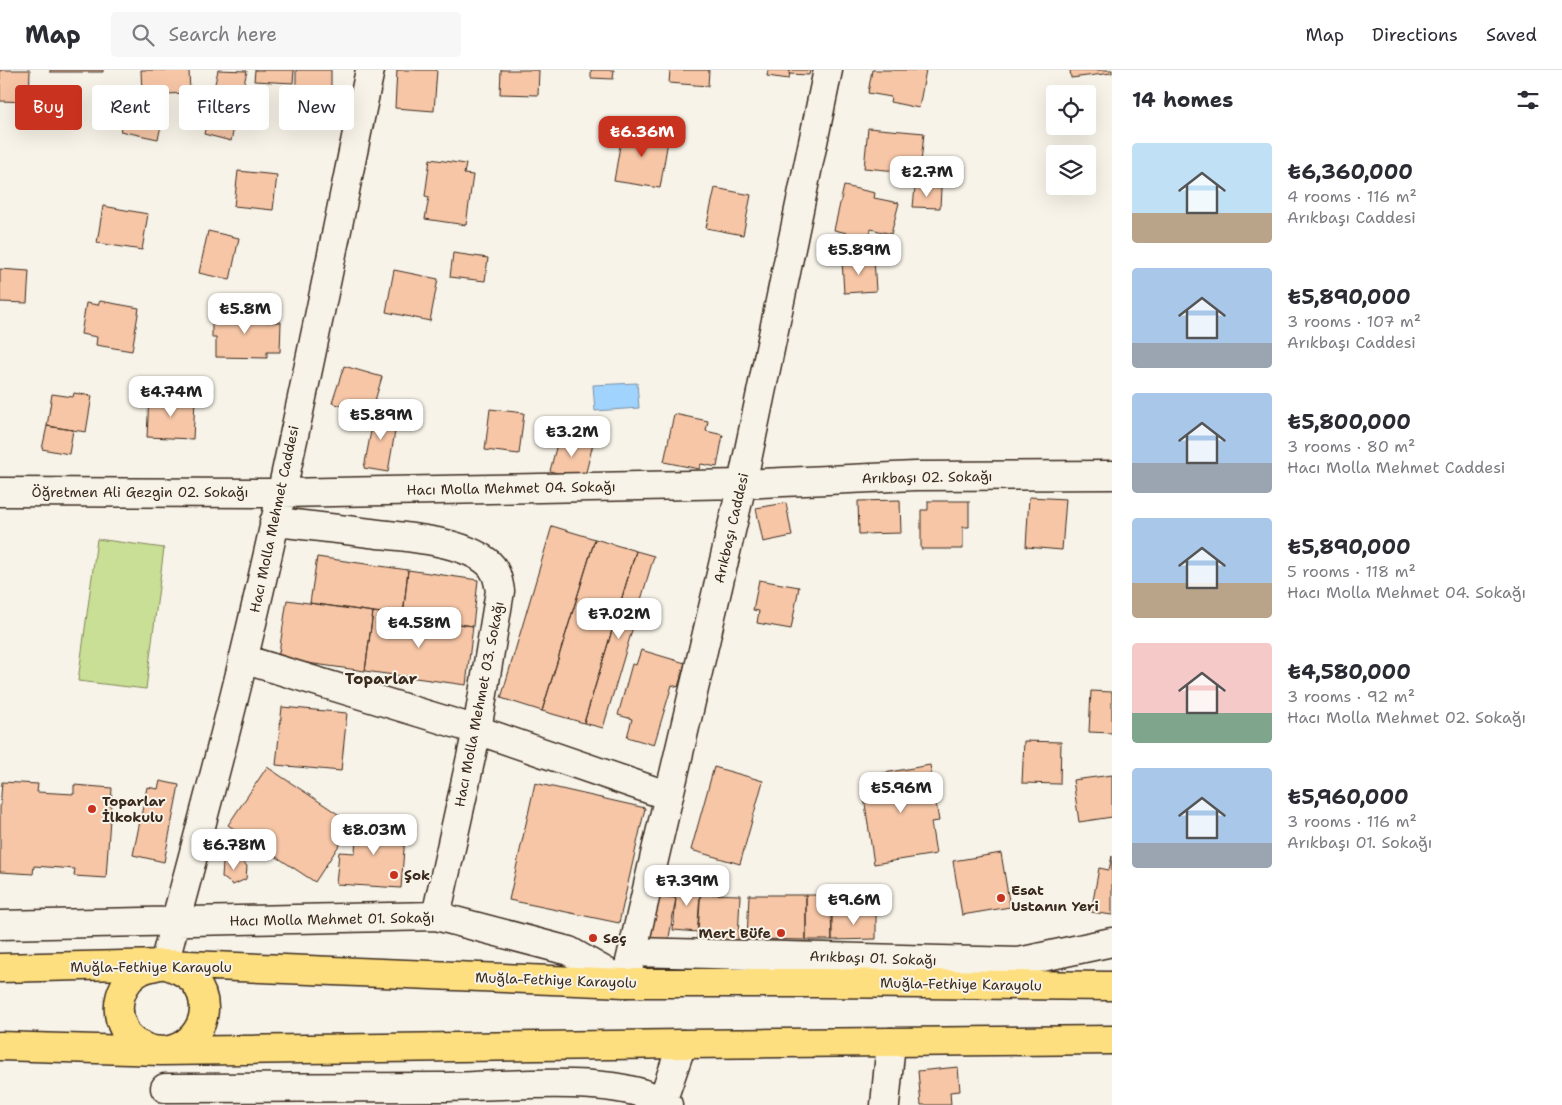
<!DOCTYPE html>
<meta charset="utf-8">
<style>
:root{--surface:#fff;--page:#f7f7f7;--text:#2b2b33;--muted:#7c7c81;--line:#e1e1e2;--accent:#c8321e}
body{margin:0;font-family:"Shantell Sans",sans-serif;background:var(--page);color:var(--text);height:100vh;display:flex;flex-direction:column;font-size:19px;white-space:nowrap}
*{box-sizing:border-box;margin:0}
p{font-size:16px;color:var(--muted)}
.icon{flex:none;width:28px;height:28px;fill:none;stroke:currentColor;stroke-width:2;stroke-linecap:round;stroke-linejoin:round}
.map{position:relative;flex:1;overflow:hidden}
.sheet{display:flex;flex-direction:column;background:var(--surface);width:450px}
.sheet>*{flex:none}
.top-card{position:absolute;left:15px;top:15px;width:475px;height:45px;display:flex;gap:10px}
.controls{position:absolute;left:1046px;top:15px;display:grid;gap:10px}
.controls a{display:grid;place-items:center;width:50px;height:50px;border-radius:5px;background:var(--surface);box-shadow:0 5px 20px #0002;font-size:25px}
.price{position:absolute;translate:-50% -42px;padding:0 11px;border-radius:10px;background:#fff;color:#222;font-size:16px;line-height:32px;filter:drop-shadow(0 1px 2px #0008)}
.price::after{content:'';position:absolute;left:50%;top:30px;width:15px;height:11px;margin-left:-8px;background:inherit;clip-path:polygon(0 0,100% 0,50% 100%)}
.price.selected{background:var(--accent);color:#fff}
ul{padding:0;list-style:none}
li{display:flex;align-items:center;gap:15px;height:125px;padding:0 20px}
li span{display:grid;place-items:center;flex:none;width:140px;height:100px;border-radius:5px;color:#555}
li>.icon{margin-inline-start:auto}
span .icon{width:60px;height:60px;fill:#fffc;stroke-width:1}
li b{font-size:21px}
h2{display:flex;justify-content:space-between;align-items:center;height:60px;padding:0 20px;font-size:21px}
.pill{padding:0 18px;border-radius:5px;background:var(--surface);box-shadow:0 5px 20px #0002;font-size:18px;line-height:45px}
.pill.selected{background:var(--accent);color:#fff}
header{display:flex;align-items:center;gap:30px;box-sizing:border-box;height:70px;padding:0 25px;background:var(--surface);border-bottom:1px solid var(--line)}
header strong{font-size:24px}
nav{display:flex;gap:28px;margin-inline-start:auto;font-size:18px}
.search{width:350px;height:45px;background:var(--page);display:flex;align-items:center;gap:12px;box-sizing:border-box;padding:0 18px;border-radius:5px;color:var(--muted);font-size:19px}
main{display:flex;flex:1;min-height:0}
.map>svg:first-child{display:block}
.green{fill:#c8df95;stroke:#82845a}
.water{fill:#a0d3fe;stroke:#788fa4}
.building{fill:#f6c6a6;stroke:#3b2a1e}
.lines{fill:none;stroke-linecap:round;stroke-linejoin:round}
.minor-casing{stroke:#3b2a1e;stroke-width:31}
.highway-casing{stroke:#3b2a1e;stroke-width:31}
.minor{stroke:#f7f3e8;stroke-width:28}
.highway{stroke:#fedf80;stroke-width:28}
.poi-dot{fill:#c8321e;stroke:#f7f3e8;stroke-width:2}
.labels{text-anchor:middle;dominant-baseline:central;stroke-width:4;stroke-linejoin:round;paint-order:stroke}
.street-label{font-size:14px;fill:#3b2a1e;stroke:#f7f3e8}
.poi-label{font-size:14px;font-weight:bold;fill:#3b2a1e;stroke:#f7f3e8;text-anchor:start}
.quarter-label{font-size:16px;font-weight:bold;fill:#3b2a1e;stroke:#f7f3e8}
</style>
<header>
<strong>Map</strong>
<div class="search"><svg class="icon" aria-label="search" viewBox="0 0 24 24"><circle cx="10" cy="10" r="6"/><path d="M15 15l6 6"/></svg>Search here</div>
<nav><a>Map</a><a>Directions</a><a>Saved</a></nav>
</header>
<main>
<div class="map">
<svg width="1112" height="1035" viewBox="0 0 1112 1035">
<rect width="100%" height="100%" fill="#f7f3e8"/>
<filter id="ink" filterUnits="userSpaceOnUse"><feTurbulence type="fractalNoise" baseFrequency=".02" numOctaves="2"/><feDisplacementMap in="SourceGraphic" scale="10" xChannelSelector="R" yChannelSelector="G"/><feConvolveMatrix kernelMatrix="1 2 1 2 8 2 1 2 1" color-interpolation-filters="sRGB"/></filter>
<g filter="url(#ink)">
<path class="green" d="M97 469 164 478 146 619 78 611Z"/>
<path class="water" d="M637 313 639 338 595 341 593 315Z"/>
<path class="building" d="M0 0H30L29 32 0 31Z
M50 0H103V2H50Z
M141 0H189L190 23 142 25Z
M218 0 247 1 231 71 204 64Z
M255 0H294L293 13 254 11Z
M296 0H331V19H296Z
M397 0H437L434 41 395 38Z
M501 0H539L538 25 500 24Z
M591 0H614L613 9 591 8Z
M670 0H709L708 16 669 13Z
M768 0H790L789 9 767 6Z
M790 0H810L809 5 789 4Z
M872 0H926L919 38 890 32 891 27 868 23Z
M1070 0H1112V3L1071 8Z
M283 18 331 19 330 38H283Z
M128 30 165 39 158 69 120 61Z
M623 58 669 65 660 118 614 111Z
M868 58 924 63 920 103 864 98Z
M430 89 466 94 464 104 473 105 466 155 425 149 429 127 425 126Z
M238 101 277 105 273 140 234 136Z
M844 116 875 123 874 128 899 133 891 164 871 159 869 168 834 160Z
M915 117 941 118 940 138 913 137Z
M715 118 751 125 743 165 706 158Z
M103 136 148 144 142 180 97 173Z
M208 161 239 168 230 210 199 203Z
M453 183 488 188 485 211 450 207Z
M874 188 876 221 844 223 842 190Z
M0 199 29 201 27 233 0 232Z
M394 200 438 209 430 251 386 242Z
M100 231 139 238 132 281 96 275 97 267 81 264 86 233 98 235Z
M212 243 266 244V252H281L280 282H267V288L216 287V268H212Z
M344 296 382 307 371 344 332 333Z
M74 323 92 326 86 362 47 356 52 324 73 327Z
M149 327 195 330 193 369 147 367Z
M490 339 524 343 519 384 485 380Z
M375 340 398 344 388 402 364 398Z
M674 344 708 351 706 361 723 365 717 397 701 394 699 399 664 392Z
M47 356 73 360 69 384 42 379Z
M559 366 593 374 584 410 550 401Z
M1029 427 1066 429 1062 480 1026 477Z
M900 430 901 463 859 464 858 431Z
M928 431H969V457H963V479H921V440H928Z
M786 433 792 466 763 472 756 438Z
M552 456 595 469 542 641 501 628Z
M595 469 636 481 584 653 542 641Z
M636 481 654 486 603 658 584 653Z
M317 487 408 500 403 546 310 533Z
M408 500 478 510 473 556 403 546Z
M759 510 799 517 791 559 757 553 759 541 753 540Z
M287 530 373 542 365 601 278 589Z
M373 542 473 556 466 615 365 601Z
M641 580 685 593 678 617 672 615 654 675 627 667 632 649 618 645 632 594 636 595Z
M1091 621 1112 622V663L1089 662Z
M282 637 347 643 341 701 276 695Z
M1024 671 1061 672 1060 714 1022 713Z
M930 695 939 751 931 752 936 784 874 794 861 707Z
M267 697 353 754 315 812 228 755Z
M714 697 763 711 740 794 691 780Z
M1112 705V747L1079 752 1073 710Z
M160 711 179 715 164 792 133 785 147 717 158 719Z
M2 712 38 714 37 722 74 724V715L112 718 106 808 74 806 75 799 34 796 33 804 0 802V739Z
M535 713 645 738 619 853 509 830Z
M357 750 406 753 401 818 336 814 339 782 355 783Z
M1001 783 1010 837 962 845 953 791Z
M1112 786V845L1091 842 1099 798 1109 800Z
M236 787 247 796 246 809 233 815 222 807 223 793Z
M656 796 676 799 672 827 653 825Z
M674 813 701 816 698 862 673 860 676 828 672 827Z
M700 824 740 825 738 870 697 868Z
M653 825 676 828 668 873 645 869Z
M749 825H806V870L747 869Z
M806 825H832V870H806Z
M876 843V869L832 870 831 844Z
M958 997 960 1021 950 1022 951 1035H921L918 1001Z"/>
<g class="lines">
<g class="minor-casing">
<path id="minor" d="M0 422 281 423 742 414 915 406 1112 405
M274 452C306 455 338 459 370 463 403 467 459 470 486 491 496 498 498 509 500 521L477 660 436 846
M243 589 477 660 669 726
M0 855 436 846 569 881 625 913 742 414 828 0
M633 882 1019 892 1112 872
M164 894C191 793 219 692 243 591 290 395 329 197 370 0
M165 1018C257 1018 349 1017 441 1017 500 1017 620 1002 668 1035
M661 1035 682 974
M885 1035 891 972"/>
</g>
<g class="highway-casing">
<path id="highway" d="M164 894C175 898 186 902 194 911 224 948 181 998 140 975 133 972 127 966 124 959 113 938 120 911 142 900 149 897 157 896 164 894Z
M0 898 164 894 625 913H821L1112 916
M0 976 161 981 682 974 1112 970"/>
</g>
<use href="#minor" class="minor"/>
<use href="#highway" class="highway"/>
</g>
</g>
<g class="poi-dot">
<circle cx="92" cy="739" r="5"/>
<circle cx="394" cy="805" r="5"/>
<circle cx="1001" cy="828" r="5"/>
<circle cx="781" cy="863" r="5"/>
<circle cx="593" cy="868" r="5"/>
</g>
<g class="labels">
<g class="street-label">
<text transform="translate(927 407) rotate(-1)">Arıkbaşı 02. Sokağı</text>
<text transform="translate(511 418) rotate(-1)">Hacı Molla Mehmet 04. Sokağı</text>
<text x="140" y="422">Öğretmen Ali Gezgin 02. Sokağı</text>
<text transform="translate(274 449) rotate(-78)">Hacı Molla Mehmet Caddesi</text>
<text transform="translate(731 458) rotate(-77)">Arıkbaşı Caddesi</text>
<text transform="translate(479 634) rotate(-79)">Hacı Molla Mehmet 03. Sokağı</text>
<text transform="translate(332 849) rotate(-1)">Hacı Molla Mehmet 01. Sokağı</text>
<text transform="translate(873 888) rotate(2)">Arıkbaşı 01. Sokağı</text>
<text x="151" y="897">Muğla-Fethiye Karayolu</text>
<text transform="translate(556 910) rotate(2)">Muğla-Fethiye Karayolu</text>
<text transform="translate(961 914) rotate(1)">Muğla-Fethiye Karayolu</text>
</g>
<g class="poi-label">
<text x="102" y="731">Toparlar<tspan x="102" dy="16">İlkokulu</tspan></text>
<text x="404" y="805">Şok</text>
<text x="1011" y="820">Esat<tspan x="1011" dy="16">Ustanın Yeri</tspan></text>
<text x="771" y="863" text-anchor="end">Mert Büfe</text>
<text x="603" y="868">Seç</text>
</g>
<g class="quarter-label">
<text x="381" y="608">Toparlar</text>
</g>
</g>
</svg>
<div class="controls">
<a><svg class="icon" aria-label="locate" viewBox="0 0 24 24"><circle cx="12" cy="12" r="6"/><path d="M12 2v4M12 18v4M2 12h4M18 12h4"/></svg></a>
<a><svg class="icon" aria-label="layers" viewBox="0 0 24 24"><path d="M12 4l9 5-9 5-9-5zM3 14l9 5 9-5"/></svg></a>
</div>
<b class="price selected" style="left:642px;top:88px">₺6.36M</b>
<b class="price" style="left:927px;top:128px">₺2.7M</b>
<b class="price" style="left:859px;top:206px">₺5.89M</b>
<b class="price" style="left:245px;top:265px">₺5.8M</b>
<b class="price" style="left:171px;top:348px">₺4.74M</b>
<b class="price" style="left:381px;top:371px">₺5.89M</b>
<b class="price" style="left:572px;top:388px">₺3.2M</b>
<b class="price" style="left:619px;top:570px">₺7.02M</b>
<b class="price" style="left:419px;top:579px">₺4.58M</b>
<b class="price" style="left:901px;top:744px">₺5.96M</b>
<b class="price" style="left:374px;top:786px">₺8.03M</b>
<b class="price" style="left:234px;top:801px">₺6.78M</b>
<b class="price" style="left:687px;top:837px">₺7.39M</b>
<b class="price" style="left:854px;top:856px">₺9.6M</b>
<div class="top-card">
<a class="pill selected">Buy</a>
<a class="pill">Rent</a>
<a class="pill">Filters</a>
<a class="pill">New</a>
</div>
</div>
<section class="sheet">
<h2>14 homes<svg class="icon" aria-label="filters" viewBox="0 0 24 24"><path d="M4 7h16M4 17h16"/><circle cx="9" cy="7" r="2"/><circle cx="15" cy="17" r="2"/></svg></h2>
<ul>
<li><span style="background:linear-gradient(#bfe0f5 70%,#b9a48a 0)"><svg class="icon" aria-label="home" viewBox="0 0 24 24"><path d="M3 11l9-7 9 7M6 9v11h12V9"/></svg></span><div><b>₺6,360,000</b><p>4 rooms · 116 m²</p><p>Arıkbaşı Caddesi</p></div></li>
<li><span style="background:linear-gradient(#a9c7e8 75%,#9aa5b1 0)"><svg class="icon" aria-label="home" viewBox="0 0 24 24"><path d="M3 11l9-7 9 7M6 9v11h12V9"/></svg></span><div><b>₺5,890,000</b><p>3 rooms · 107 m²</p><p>Arıkbaşı Caddesi</p></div></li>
<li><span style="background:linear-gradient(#a9c7e8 70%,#9aa5b1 0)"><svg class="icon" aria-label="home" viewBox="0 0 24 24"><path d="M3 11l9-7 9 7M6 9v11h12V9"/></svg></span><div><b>₺5,800,000</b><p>3 rooms · 80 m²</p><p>Hacı Molla Mehmet Caddesi</p></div></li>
<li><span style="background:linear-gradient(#a9c7e8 65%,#b9a48a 0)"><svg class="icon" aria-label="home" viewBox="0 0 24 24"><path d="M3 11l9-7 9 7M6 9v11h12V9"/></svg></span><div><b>₺5,890,000</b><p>5 rooms · 118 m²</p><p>Hacı Molla Mehmet 04. Sokağı</p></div></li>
<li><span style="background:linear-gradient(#f6c9c9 70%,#7fa58c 0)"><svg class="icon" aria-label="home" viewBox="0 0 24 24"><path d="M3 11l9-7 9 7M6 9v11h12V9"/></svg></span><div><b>₺4,580,000</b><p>3 rooms · 92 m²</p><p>Hacı Molla Mehmet 02. Sokağı</p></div></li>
<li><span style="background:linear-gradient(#a9c7e8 75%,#9aa5b1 0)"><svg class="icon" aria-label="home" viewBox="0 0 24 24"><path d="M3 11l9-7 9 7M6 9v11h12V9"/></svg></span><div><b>₺5,960,000</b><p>3 rooms · 116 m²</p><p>Arıkbaşı 01. Sokağı</p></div></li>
</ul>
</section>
</main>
